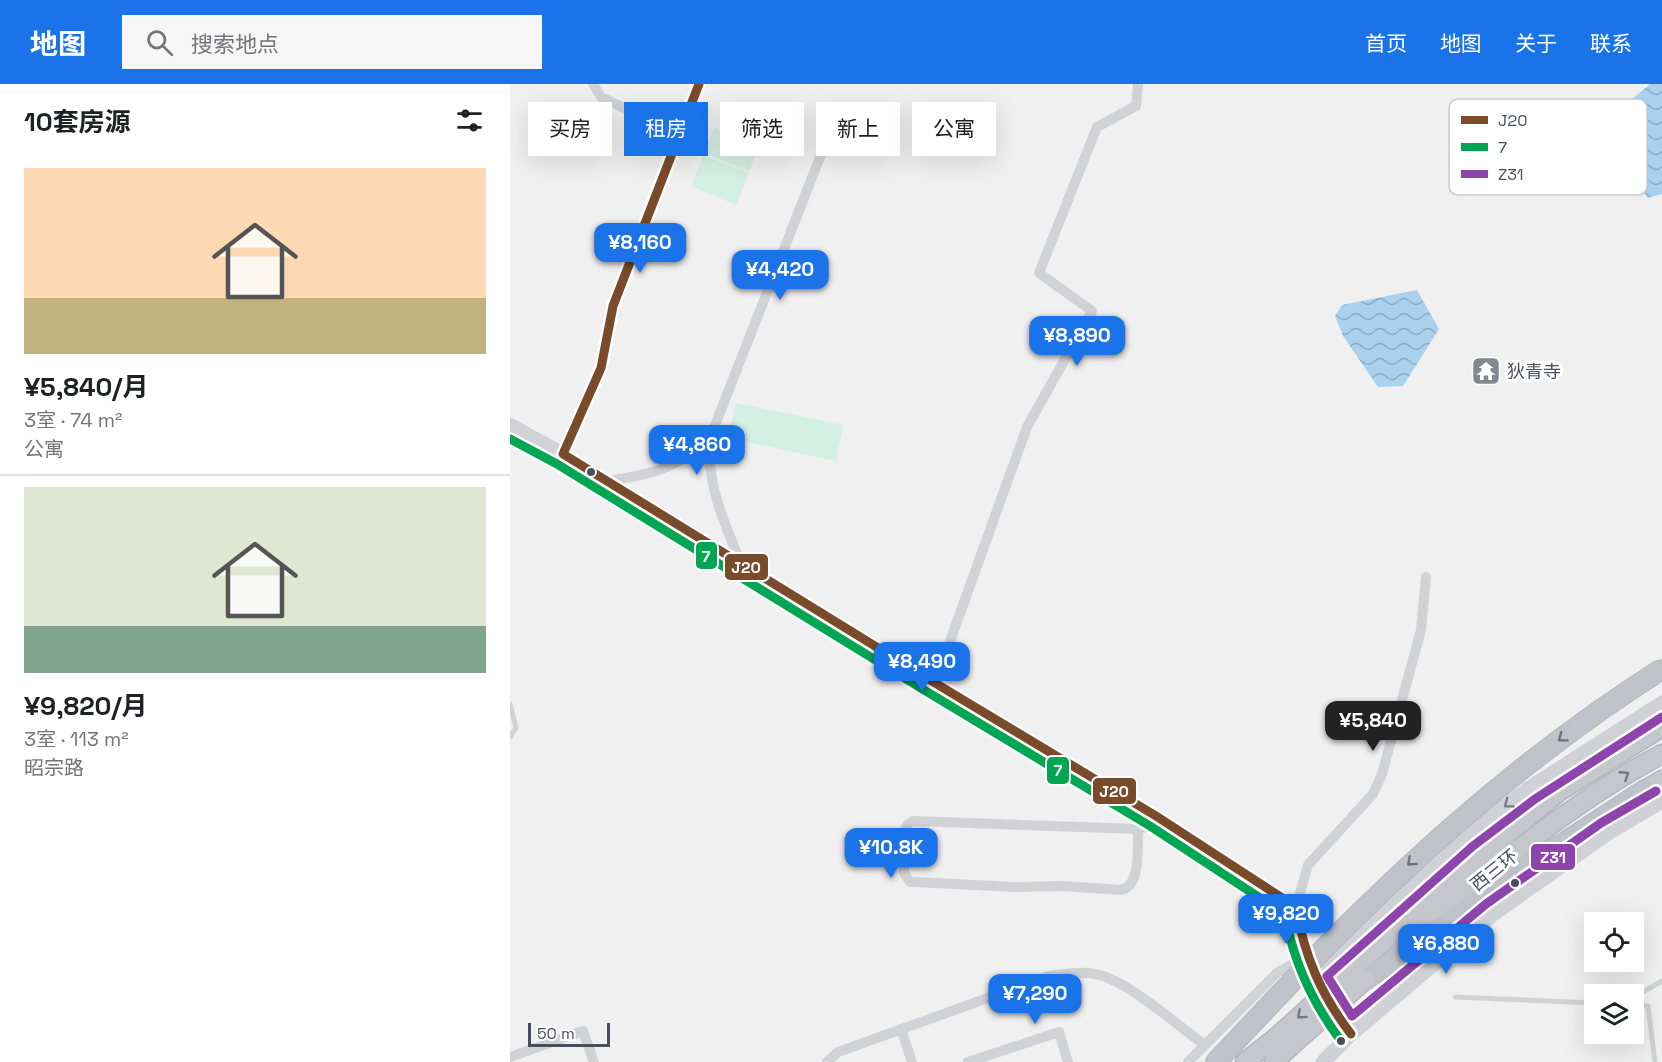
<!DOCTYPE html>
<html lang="zh">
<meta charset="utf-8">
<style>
:root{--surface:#fff;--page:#f6f6f6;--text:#202124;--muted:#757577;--line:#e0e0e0;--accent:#1a73e8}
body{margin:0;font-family:"Space Grotesk","Noto Sans SC",sans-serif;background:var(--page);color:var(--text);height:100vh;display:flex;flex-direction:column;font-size:22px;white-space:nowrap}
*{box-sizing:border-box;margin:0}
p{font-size:20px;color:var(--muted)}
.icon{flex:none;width:33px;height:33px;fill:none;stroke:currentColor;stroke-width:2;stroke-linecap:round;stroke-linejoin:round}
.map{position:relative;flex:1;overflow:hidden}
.sheet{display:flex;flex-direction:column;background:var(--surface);width:510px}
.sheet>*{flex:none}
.banner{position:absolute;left:18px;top:18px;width:570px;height:54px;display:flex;gap:12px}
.tools{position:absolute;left:1074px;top:828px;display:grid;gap:12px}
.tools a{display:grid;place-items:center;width:60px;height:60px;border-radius:0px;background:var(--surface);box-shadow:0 6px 24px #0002;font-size:30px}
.scale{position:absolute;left:18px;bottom:15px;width:82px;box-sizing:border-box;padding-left:6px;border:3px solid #474e5d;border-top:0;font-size:16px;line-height:21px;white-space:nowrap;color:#474e5d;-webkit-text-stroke:4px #fff;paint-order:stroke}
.price{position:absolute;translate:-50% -51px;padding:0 14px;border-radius:12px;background:var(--accent);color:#fff;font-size:20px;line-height:39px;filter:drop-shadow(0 2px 3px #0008)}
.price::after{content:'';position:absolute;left:50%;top:36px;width:18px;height:14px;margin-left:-9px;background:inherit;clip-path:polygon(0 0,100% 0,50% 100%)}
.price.active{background:#222;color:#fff}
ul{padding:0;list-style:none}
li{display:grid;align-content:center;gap:12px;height:318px;padding:0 24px}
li+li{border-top:2px solid var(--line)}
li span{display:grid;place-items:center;height:186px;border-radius:0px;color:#555}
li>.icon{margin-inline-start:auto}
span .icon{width:108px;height:108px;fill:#fffc;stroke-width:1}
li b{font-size:26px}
h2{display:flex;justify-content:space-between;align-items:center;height:72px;padding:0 24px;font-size:26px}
.chip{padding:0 21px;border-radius:0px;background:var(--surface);box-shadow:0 6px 24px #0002;font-size:21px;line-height:54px}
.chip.active{background:var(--accent);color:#fff}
header{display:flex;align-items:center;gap:36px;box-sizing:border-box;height:84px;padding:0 30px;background:var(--accent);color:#fff}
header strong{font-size:28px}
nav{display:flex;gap:33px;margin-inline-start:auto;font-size:21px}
.search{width:420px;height:54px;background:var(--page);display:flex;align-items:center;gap:15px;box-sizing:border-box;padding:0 21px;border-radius:0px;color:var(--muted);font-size:22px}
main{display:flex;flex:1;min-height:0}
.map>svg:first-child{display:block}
.green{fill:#d4efe4}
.water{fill:url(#water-waves)}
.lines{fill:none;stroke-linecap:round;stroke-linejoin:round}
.trunk-casing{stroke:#b5b7c0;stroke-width:21}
.motorway-casing{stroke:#b5b7c0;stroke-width:22}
.service{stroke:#d1d2d6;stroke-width:5}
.minor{stroke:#d1d2d6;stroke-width:10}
.tertiary{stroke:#d1d2d6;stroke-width:14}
.secondary{stroke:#d0d1d6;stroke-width:15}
.trunk{stroke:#c6c7cd;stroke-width:18}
.motorway{stroke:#c0c2c9;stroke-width:20}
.trunk-bridge-casing{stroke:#b5b7c0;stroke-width:21;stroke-linecap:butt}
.motorway-bridge-casing{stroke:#b5b7c0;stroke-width:22;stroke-linecap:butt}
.trunk-bridge{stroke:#c6c7cd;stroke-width:18}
.motorway-bridge{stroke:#c0c2c9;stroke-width:20}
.bus-1-casing{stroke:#fff;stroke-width:14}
.bus-2-casing{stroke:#fff;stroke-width:14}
.bus-3-casing{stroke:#fff;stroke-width:14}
.bus-1{stroke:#7a4b2a;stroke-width:9}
.bus-2{stroke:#00a651;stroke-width:9}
.bus-3{stroke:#8e44ad;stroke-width:9}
.oneway{stroke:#6b717d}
.oneway2{stroke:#737884}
.oneway3{stroke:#777c87}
.bus-dot{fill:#474e5d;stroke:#fff;stroke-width:2}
.labels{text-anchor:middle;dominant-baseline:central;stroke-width:6;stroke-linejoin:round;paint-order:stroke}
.poi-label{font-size:18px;fill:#474e5d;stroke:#fff;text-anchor:start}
.street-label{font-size:18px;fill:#474e5d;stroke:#fff}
.key{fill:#fff;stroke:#c8cace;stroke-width:1.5}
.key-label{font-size:16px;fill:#474e5d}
.line-badge{stroke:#fff;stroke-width:2}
.badge-label{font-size:16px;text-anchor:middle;font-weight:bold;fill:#fff}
</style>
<header>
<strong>地图</strong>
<div class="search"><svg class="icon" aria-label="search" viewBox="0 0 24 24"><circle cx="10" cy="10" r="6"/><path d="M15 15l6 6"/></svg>搜索地点</div>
<nav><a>首页</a><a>地图</a><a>关于</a><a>联系</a></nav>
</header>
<main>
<section class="sheet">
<h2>10套房源<svg class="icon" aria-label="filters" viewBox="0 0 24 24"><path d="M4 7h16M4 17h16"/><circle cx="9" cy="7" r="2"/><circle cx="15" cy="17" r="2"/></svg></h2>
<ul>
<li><span style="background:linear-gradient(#ffd9b3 70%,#c2b280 0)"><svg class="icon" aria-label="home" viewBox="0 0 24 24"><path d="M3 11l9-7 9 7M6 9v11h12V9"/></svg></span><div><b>¥5,840/月</b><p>3室 · 74 m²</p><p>公寓</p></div></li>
<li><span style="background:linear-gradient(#dfe7d0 75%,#7fa58c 0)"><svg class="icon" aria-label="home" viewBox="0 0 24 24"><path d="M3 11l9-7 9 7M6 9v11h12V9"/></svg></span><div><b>¥9,820/月</b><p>3室 · 113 m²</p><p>昭宗路</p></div></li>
</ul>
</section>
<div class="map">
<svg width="1152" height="978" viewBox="0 0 1152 978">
<defs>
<pattern id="water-waves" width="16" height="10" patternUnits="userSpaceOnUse" patternTransform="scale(1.5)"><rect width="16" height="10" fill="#a9d0ed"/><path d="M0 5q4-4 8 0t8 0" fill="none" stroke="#8babc3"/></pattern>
</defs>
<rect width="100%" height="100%" fill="#f1f0f0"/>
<path class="green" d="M204 44 249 62 239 88 194 69Z
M193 71 239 89 226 121 181 102Z
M226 319 333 341 326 377 218 354Z"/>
<path class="water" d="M1140 0H1152V110L1138 114 1082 39 1126 12Z
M907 206 929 245 893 302 868 303 833 252 825 232 832 221Z"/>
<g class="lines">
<g class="trunk-casing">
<path id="trunk" d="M1135 706 1152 696
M906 851C983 784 1062 718 1152 670
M844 883 1003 745 1050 707 1152 643
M735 978 769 951
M764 978 780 963"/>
</g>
<g class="motorway-casing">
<path id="motorway" d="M855 896 1023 779 1135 706
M706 978 754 927"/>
</g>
<path class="service" d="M0 620 6 644 0 653
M945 913 1084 919
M1124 913 1152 897
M1124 921 1138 922 1145 978"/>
<path class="minor" d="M83 0 91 13 169 50
M200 354 312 68
M53 370 91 284 103 222 189 0
M96 397C139 391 168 385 200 354 196 399 214 439 231 479
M425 599 517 343 582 227 529 189 587 43 626 22 628 0
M628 745C627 761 632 802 611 806L553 802 504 803 405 798H400L394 789 395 746 398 740 403 737 628 745 636 743 646 732
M786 823 798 781 863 710 872 690 911 546 916 493
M391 945 402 978
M0 973 73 947 84 978
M317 978 328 968 539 892C554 890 570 887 585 890 616 895 668 942 695 961
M458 978 549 948 558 978
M678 978 768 888 797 873"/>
<path class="tertiary" d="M0 341 53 370 425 599 646 732 786 823C792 871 810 912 841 950"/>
<path class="secondary" d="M802 890 955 753 1018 705 1152 619
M813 978 841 950 983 830 1098 749 1152 717"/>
<use href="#trunk" class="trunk"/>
<use href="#motorway" class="motorway"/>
<g class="trunk-bridge-casing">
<path id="trunk-bridge" d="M769 951 844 883
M780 963 855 896"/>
</g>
<g class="motorway-bridge-casing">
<path id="motorway-bridge" d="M754 927C875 798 1002 680 1152 585"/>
</g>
<use href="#trunk-bridge" class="trunk-bridge"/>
<use href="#motorway-bridge" class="motorway-bridge"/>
<g class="bus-1-casing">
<path id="bus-1" d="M53 370 425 599 646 732 786 823
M53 370 91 284 103 222 189 0
M786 823C794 871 811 911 841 950"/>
</g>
<g class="bus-2-casing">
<path id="bus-2" d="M0 355 47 380 419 609 640 742 779 833
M774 825C782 875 801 917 831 957"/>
</g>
<g class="bus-3-casing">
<path id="bus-3" d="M1146 707 1091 739 976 820 842 932 817 892 963 762 1025 715 1152 633"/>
</g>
<use href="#bus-1" class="bus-1"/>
<use href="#bus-2" class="bus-2"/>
<use href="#bus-3" class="bus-3"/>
</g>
<defs><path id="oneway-chevron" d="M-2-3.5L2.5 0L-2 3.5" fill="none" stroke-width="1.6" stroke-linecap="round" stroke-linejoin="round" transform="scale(1.5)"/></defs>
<g class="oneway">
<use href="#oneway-chevron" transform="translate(1052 654) rotate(143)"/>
<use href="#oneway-chevron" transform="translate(901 778) rotate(138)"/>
</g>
<g class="oneway2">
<use href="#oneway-chevron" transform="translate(1115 691) rotate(-33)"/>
<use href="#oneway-chevron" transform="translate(791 931) rotate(138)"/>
</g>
<use class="oneway3" href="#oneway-chevron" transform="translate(998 720) rotate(143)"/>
<defs>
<g id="temple-square" transform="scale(1.5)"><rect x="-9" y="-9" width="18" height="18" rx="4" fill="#828790" stroke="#fff"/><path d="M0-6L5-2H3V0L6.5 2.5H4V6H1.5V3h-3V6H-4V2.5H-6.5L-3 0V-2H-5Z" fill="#fff"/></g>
</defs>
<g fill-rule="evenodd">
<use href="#temple-square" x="976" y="287"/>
</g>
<g class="bus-dot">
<circle cx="81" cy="388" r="5"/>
<circle cx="1005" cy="799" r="5"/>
<circle cx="831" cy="957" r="5"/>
</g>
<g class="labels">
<g class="poi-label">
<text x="997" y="287">狄青寺</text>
</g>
<g class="street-label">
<text transform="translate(984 786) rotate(-39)">西三环</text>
</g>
</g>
<rect x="939" y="15" width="198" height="96" rx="9" class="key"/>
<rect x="951" y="32" width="27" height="8" fill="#7a4b2a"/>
<rect x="951" y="59" width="27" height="8" fill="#00a651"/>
<rect x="951" y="86" width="27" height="8" fill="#8e44ad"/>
<g class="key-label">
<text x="988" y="42">J20</text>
<text x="988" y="69">7</text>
<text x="988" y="96">Z31</text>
</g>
<g class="line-badge">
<rect x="185" y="457" width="23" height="29" rx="6" fill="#00a651"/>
<rect x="214" y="469" width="45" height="28" rx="6" fill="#7a4b2a"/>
<rect x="536" y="672" width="24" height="29" rx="6" fill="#00a651"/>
<rect x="582" y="693" width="45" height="28" rx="6" fill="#7a4b2a"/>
<rect x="1020" y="759" width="46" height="28" rx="6" fill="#8e44ad"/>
</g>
<g class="badge-label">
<text x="196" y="478">7</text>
<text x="236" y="489">J20</text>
<text x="548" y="692">7</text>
<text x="604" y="713">J20</text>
<text x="1043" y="779">Z31</text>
</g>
</svg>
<div class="tools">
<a><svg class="icon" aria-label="locate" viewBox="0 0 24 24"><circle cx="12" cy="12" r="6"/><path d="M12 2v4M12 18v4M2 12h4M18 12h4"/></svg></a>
<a><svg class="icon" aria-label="layers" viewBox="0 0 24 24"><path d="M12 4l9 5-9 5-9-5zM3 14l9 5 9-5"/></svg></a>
</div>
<div class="scale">50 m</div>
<b class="price" style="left:130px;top:190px">¥8,160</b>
<b class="price" style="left:270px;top:217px">¥4,420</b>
<b class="price" style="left:567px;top:283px">¥8,890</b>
<b class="price" style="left:187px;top:392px">¥4,860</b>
<b class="price" style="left:412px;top:609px">¥8,490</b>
<b class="price active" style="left:863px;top:668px">¥5,840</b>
<b class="price" style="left:381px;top:795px">¥10.8K</b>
<b class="price" style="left:776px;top:861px">¥9,820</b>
<b class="price" style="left:936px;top:891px">¥6,880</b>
<b class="price" style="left:525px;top:941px">¥7,290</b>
<div class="banner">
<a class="chip">买房</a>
<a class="chip active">租房</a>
<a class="chip">筛选</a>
<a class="chip">新上</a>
<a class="chip">公寓</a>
</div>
</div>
</main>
